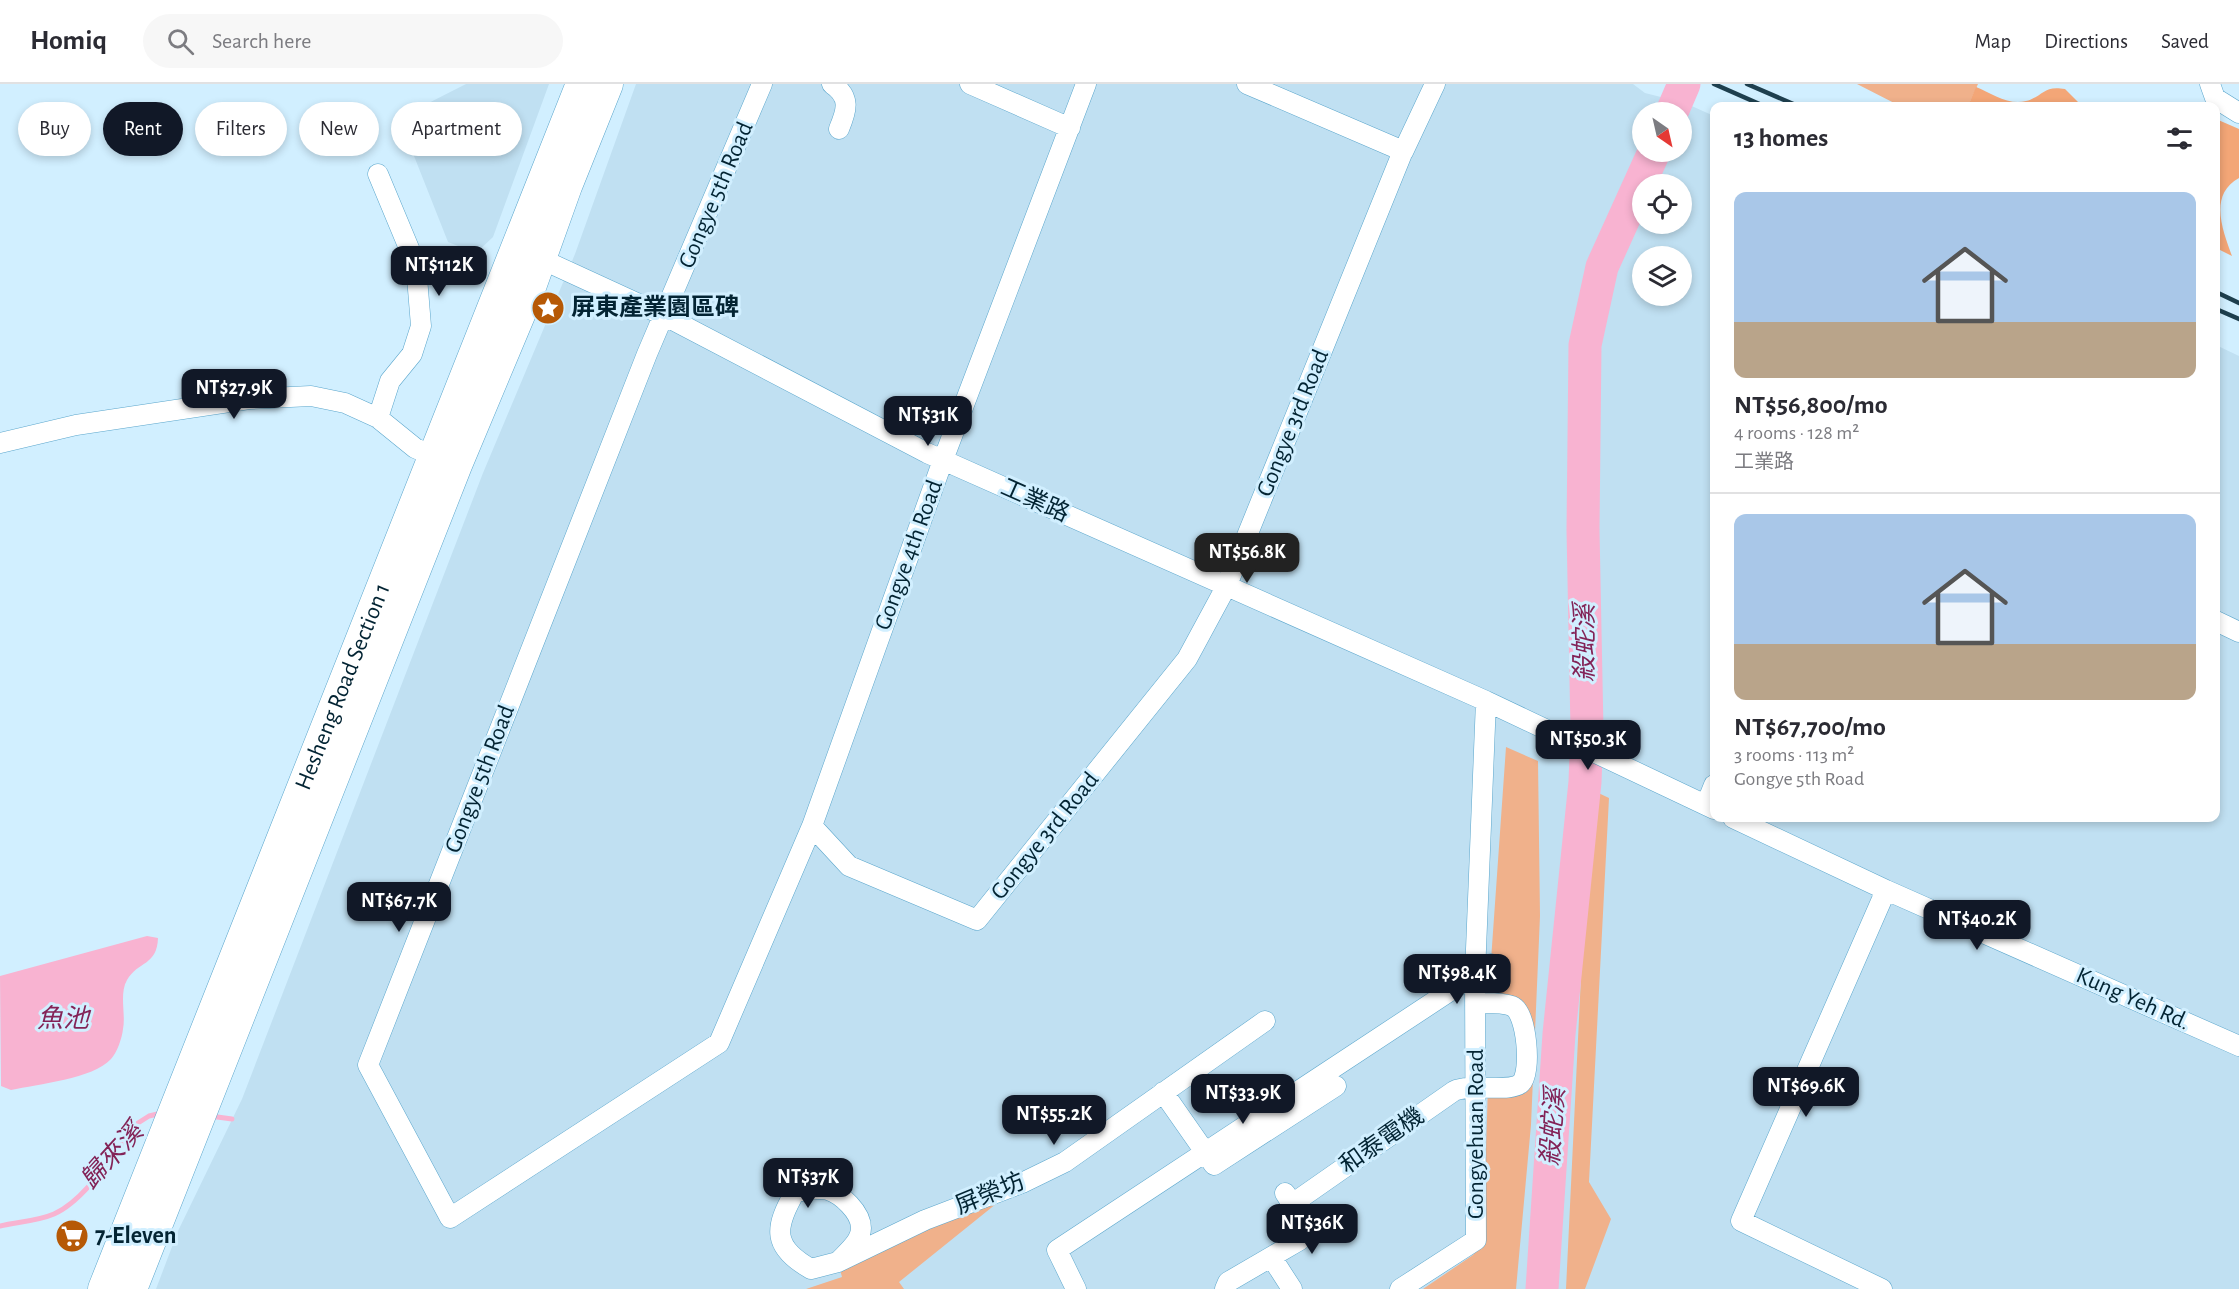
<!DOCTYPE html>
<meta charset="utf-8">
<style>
:root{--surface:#fff;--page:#f7f7f7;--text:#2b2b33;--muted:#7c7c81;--line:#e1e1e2;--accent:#111827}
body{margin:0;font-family:"Alegreya Sans","Noto Sans TC",sans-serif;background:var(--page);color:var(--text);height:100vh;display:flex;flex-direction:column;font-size:22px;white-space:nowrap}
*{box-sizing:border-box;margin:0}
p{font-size:20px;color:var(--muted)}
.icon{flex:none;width:33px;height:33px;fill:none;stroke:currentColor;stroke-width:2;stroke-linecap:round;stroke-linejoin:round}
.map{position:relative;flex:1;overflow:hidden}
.drawer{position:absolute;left:1710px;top:18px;width:510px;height:720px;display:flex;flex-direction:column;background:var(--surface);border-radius:12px;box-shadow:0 3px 9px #0003}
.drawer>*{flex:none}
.top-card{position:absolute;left:18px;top:18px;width:570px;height:54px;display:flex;gap:12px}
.needle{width:39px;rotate:146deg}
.controls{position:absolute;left:1632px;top:18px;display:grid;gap:12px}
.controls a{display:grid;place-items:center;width:60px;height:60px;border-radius:50%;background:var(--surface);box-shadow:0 3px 9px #0003;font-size:30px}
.price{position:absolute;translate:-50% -51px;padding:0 14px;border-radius:12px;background:var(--accent);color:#fff;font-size:20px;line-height:39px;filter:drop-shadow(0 2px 3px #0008)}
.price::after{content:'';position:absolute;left:50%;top:36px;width:18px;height:14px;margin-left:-9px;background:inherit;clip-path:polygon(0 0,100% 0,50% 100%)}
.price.current{background:#222;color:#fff}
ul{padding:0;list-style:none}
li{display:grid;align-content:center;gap:12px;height:318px;padding:0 24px}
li+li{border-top:2px solid var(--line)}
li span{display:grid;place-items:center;height:186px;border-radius:12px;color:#555}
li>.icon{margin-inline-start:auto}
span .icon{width:108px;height:108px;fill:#fffc;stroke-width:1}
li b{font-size:26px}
h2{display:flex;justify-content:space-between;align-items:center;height:72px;padding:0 24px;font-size:26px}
.chip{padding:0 21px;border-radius:27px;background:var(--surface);box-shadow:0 3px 9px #0003;font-size:21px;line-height:54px}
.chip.current{background:var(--accent);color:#fff}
header{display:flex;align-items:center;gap:36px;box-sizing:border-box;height:84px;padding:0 30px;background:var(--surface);border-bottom:2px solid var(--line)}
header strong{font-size:28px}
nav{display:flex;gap:33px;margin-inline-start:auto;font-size:21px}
.search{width:420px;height:54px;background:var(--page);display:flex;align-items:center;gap:15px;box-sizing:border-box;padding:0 21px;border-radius:33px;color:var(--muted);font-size:22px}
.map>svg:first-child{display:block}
.built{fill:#c0e0f2;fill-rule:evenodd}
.green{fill:#f0b18b}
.forest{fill:#f3a677}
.water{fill:#f8b3d1}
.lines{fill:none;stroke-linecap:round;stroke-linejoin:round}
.stream{stroke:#f8b3d1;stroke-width:5}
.river{stroke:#f8b3d1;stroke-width:33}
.minor-casing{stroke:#5aa6cc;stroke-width:21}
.primary-casing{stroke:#5aa6cc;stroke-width:33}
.minor{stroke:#fff;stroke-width:20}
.primary{stroke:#fff;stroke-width:32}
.rail{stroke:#1e3f4e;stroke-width:4.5}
.labels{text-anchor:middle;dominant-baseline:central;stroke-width:6;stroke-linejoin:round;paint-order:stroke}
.street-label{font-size:24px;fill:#032433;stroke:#d1efff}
.poi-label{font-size:24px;font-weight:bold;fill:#032433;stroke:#d1efff;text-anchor:start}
.water-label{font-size:26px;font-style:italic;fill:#832357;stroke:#d1efff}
</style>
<header>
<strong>Homiq</strong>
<div class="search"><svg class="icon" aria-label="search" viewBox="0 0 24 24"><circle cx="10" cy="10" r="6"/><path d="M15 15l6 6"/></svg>Search here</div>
<nav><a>Map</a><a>Directions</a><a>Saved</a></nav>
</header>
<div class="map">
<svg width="2239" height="1205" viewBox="0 0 2239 1205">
<rect width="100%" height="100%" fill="#d1efff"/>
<path class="built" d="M466 0H549L493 153 476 169 448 158 399 34Z
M636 0H1633L1645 9 1685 19 1714 32V734H2216V261L2239 272V1205H156L178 1147 242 1015 483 389 575 170ZM1642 28H1682V68H1642ZM1642 100H1682V140H1642ZM1642 172H1682V212H1642Z"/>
<path class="green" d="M1857 0H1978L1968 22H1900Z
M1506 663 1538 677 1540 832 1531 1041 1516 1205H1423L1473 1171 1483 1158 1488 1002 1521 1000V928L1488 919Z
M1590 705 1609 714 1589 1098 1611 1135 1585 1205H1566Z
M1022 1099 899 1198 904 1205H806L842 1193 838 1178Z"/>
<path class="forest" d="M1976 3C1991 9 2009 22 2026 17 2044 12 2043 1 2065 5L2082 22H1968Z
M2216 35 2239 45V94C2208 111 2223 147 2232 172L2216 164Z"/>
<path class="water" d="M147 852 158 854C157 882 138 877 127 896 119 910 126 930 123 945 122 954 117 969 111 975 93 995 38 1000 11 1006L1 1002 0 892Z"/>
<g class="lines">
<path class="stream" d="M210 1032 232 1035
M0 1142C17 1138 38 1137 54 1130 86 1116 116 1066 138 1039L149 1032 162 1029"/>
<path class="river" d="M1672 28 1684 0
M1542 1205 1559 950 1585 698 1587 646 1583 446 1585 261 1602 183 1654 68"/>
<g class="minor-casing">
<path id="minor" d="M762 0 647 270 368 981 450 1134 719 959 812 742 943 376 1086 0
M832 0C851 13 847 26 839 45
M970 0 1070 44
M2210 0 2215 14 2239 29
M1403 68 1435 0
M530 170 665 232 927 369 1486 617 1714 725
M378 334 390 297 412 270 421 242 416 181 378 90
M0 359 76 341 249 315 311 312 345 319 378 334 415 364 444 377
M2216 537 2239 548
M1706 721 1714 701
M1733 734 1886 806 2239 962
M812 742 849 782 977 836 1187 575 1227 501 1403 67 1247 0
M1163 1008 1214 1081 1336 1002
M1292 1120 1454 1007C1471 999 1511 1009 1521 999 1532 989 1527 928 1512 922 1502 918 1486 919 1475 919
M1272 1174 1292 1205
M838 1178C846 1169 861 1158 861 1144 861 1128 841 1110 828 1106 818 1103 805 1107 795 1108 774 1144 772 1163 811 1185L838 1178 925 1136 1022 1099 1065 1078 1265 937
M1076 1205 1057 1166 1491 880
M1225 1205 1228 1198 1300 1156C1310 1139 1294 1124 1285 1109
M1400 1205 1476 1156 1475 890 1486 617
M1882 1205 1741 1137 1886 806"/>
</g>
<g class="primary-casing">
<g id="primary">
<path id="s1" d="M104 1205 582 0"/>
<path d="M131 1205 456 381 526 214 566 102 607 0"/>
</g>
</g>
<use href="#minor" class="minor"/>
<use href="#primary" class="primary"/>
<path class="rail" d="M1714 0 1764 22
M1747 0 1798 22
M2216 208 2239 219
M2216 225 2239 235"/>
</g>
<defs>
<g id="sight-disc" transform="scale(1.725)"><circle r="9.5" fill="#b65906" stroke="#d1efff"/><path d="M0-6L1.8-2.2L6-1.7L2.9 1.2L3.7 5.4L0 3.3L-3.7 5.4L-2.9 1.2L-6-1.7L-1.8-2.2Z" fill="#fff"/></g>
<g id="supermarket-disc" transform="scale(1.725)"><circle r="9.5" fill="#b65906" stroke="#d1efff"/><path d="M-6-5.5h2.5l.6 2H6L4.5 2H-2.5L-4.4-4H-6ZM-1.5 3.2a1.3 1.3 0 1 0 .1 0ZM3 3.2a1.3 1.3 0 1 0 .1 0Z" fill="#fff"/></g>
</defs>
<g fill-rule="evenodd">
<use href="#sight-disc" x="548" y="224"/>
<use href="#supermarket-disc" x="72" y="1152"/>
</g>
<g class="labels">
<g class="street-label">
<text transform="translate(716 111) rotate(-67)">Gongye 5th Road</text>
<text transform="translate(1293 339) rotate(-68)">Gongye 3rd Road</text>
<text transform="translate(1035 417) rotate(24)">工業路</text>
<text transform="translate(909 471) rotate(-70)">Gongye 4th Road</text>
<text stroke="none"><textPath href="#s1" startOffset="648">Hesheng Road Section 1</textPath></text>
<text transform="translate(480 695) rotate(-69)">Gongye 5th Road</text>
<text transform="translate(1045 752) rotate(-51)">Gongye 3rd Road</text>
<text transform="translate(2133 915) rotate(24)">Kung Yeh Rd.</text>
<text transform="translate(1476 1050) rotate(-90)">Gongyehuan Road</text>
<text transform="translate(1382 1057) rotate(-35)">和泰電機</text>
<text transform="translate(990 1110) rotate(-22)">屏榮坊</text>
</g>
<g class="poi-label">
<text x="571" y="224">屏東產業園區碑</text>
<text x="95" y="1152">7-Eleven</text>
</g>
<g class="water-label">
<text transform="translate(1585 559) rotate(-90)">殺蛇溪</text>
<text x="63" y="935">魚池</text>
<text transform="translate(1553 1043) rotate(-86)">殺蛇溪</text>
<text transform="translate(112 1072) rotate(-48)">歸來溪</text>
</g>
</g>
</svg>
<div class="controls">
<a><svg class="needle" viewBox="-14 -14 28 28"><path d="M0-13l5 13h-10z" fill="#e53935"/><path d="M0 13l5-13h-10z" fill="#7c7c81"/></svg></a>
<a><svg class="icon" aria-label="locate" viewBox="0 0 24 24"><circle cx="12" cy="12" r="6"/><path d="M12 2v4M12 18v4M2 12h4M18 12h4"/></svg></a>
<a><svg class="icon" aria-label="layers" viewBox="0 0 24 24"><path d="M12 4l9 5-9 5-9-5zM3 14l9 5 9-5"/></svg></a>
</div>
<b class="price" style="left:439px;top:213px">NT$112K</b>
<b class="price" style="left:234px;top:336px">NT$27.9K</b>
<b class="price" style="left:928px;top:363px">NT$31K</b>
<b class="price current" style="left:1247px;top:500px">NT$56.8K</b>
<b class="price" style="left:1588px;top:687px">NT$50.3K</b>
<b class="price" style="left:399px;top:849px">NT$67.7K</b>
<b class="price" style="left:1977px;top:867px">NT$40.2K</b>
<b class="price" style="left:1457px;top:921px">NT$98.4K</b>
<b class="price" style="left:1806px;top:1034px">NT$69.6K</b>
<b class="price" style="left:1243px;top:1041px">NT$33.9K</b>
<b class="price" style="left:1054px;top:1062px">NT$55.2K</b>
<b class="price" style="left:808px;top:1125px">NT$37K</b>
<b class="price" style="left:1312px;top:1171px">NT$36K</b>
<div class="top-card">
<a class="chip">Buy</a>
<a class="chip current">Rent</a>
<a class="chip">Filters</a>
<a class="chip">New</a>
<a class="chip">Apartment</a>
</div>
<section class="drawer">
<h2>13 homes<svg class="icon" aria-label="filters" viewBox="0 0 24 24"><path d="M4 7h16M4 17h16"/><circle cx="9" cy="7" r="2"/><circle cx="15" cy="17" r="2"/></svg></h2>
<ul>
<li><span style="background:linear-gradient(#a9c7e8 70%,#b9a48a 0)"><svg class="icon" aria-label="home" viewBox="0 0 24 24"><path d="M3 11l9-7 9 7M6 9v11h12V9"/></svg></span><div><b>NT$56,800/mo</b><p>4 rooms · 128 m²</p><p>工業路</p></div></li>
<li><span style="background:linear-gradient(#a9c7e8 70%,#b9a48a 0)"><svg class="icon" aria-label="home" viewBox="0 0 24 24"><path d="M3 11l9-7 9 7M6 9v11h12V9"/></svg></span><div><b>NT$67,700/mo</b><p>3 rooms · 113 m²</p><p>Gongye 5th Road</p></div></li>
</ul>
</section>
</div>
